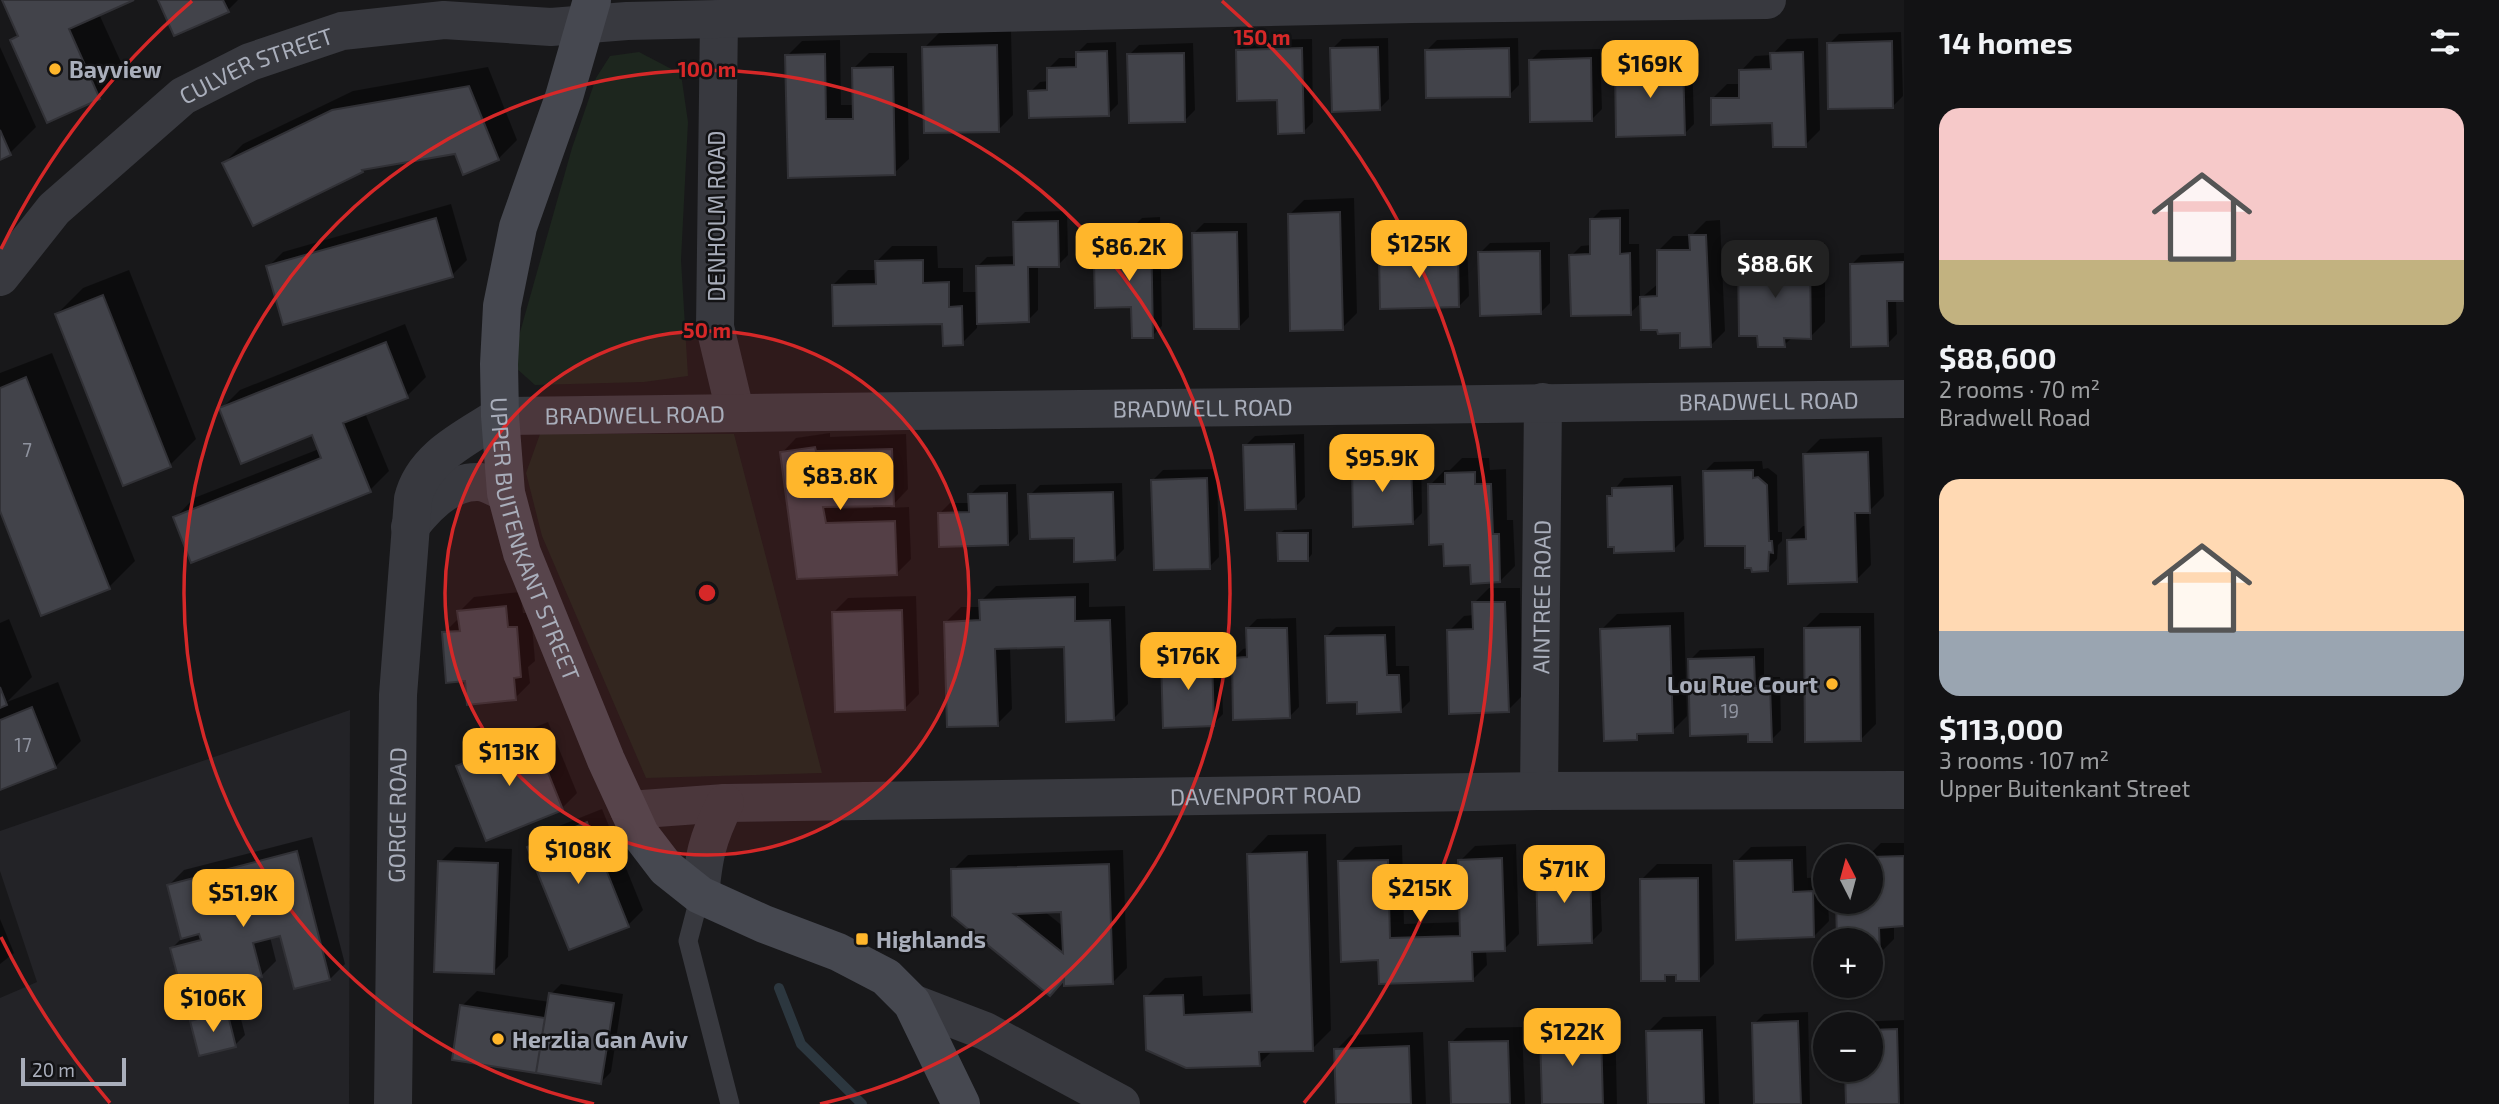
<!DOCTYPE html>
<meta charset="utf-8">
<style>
:root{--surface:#121214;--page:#1f2022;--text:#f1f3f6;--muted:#9c9ea0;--line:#313234;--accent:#ffb62b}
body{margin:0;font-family:"Exo 2",sans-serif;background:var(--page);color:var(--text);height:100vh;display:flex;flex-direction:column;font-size:26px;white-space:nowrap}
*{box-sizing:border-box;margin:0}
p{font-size:23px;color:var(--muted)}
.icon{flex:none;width:38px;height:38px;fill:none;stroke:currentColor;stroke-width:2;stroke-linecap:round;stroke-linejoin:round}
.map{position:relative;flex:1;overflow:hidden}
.drawer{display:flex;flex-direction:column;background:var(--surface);width:595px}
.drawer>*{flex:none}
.needle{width:46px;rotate:354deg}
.buttons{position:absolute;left:1813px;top:844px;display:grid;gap:14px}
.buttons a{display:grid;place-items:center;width:70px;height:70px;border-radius:50%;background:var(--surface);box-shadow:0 2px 5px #0004,0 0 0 2px var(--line);font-size:35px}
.scale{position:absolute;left:21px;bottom:18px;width:105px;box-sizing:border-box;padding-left:7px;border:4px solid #a9aebb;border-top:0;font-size:19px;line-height:24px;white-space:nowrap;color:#a9aebb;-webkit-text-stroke:5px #131315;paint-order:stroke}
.price{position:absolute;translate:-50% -60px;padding:0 16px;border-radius:14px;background:var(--accent);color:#111;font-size:23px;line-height:46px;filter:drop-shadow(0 2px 4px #0008)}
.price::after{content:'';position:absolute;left:50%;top:42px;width:21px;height:16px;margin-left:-10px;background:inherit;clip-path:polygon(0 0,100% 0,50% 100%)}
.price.selected{background:#222;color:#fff}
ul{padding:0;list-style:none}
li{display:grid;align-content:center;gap:14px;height:371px;padding:0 35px}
li span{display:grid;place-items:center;height:217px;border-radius:21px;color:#555}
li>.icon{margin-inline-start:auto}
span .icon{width:126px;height:126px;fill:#fffc;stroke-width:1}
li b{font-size:30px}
h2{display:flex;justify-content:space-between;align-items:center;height:84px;padding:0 35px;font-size:30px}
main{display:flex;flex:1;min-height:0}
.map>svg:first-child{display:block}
.built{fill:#232327}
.green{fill:#1d261e}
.shadow{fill:#0007;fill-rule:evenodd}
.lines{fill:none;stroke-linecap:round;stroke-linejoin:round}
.stream{stroke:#2c373f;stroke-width:10}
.building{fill:#42434a;stroke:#313136;stroke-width:2;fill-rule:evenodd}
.lane{stroke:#38393f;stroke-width:19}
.street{stroke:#38393f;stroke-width:38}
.secondary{stroke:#464850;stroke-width:38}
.ring{fill:none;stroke:#d62828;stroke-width:3.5}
.poi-dot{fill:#ffb62b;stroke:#131315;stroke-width:2.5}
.labels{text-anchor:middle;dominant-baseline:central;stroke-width:5;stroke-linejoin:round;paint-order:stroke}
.number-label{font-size:19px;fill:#8f939f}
.street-label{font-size:23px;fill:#a9aebb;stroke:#131315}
.poi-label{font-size:23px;font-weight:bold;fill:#a9aebb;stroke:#131315;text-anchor:start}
.centre{fill:#d62828;stroke:#131315;stroke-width:3.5}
.ring-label{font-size:21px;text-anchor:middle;font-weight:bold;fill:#d62828;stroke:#131315;stroke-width:5;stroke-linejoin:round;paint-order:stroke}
</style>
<main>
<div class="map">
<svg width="1904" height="1104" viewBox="0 0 1904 1104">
<rect width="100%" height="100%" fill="#18181a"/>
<path class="built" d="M350 710 349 1104H0V998L37 982 0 871V831Z"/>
<path class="green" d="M639 52 681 74 688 122 681 260 688 376 644 382 535 385 516 368 517 343 572 148 596 78 610 56Z
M540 434H734L822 773 646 778 542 536 526 473Z"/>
<path class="shadow" d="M4 0H130L99 14 125 71 99 97 12 40 18 33Z
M160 0H238L228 10Z
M1011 31 1013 115 998 130 924 48 939 33Z
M1901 32 1903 96 1893 106 1829 44 1839 34Z
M1388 38 1389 99 1379 109 1332 49 1342 39Z
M1518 38 1519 85 1509 95 1427 50 1437 40Z
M1818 38 1820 130 1805 145 1774 122 1712 99 1727 84H1741V71L1755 56 1772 55 1787 39Z
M1312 39 1313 122 1303 132 1238 50 1248 40Z
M840 40 841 105H855L854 68 869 53H907L909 159 894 173 789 176 787 56 802 41Z
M1116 42 1118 104 1108 114 1030 92 1040 82 1049 81V68L1059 58H1077V53L1087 43Z
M1193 43 1195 110 1185 120 1129 55 1139 45Z
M0 47 36 127 10 153 0 158Z
M1600 49 1602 109 1592 119 1531 60 1541 50Z
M1692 54 1694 124 1684 134 1616 65 1626 55Z
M488 67 517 140 498 159 456 152 365 168 362 171 224 163 243 144 353 91Z
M1354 198 1357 313 1342 328 1289 215 1304 200Z
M451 204 467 260 452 275 268 267 283 252Z
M1629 209V244H1639L1640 299 1659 283 1658 251 1673 236H1691L1706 221 1720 220 1725 331 1710 346 1682 331 1642 302 1630 313 1571 256 1581 246 1592 245 1591 220 1601 210Z
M1067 211 1068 255 1058 265H1038V310L1028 320 977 322V328L962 343 944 322 833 285 848 270H877V261L892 246H937L938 268H963V292H978L977 267 987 257 1016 256 1015 222 1025 212Z
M1160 217 1162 326 1152 336 1133 305 1095 261 1105 251H1132V228L1142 218Z
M1204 223H1247L1249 317 1239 327 1194 233Z
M1550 242V303L1540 313 1480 253 1490 243Z
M1467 243 1469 296 1459 306 1381 255 1391 245Z
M1755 243H1825V322L1810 337H1793L1784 345 1740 258Z
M1904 253V299H1896L1897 334 1887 344 1851 265 1861 255Z
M129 270 196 439 170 465 124 483 57 314 83 288Z
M405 324 426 377 407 396 365 413 389 471 370 490 175 518 194 498 319 449 313 433 221 409 240 390Z
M52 353 135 561 109 587 0 506V373Z
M830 433V437L906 434 908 489 890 508 909 507 911 559 896 574 798 577 782 453 796 438ZM839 505H873V508L840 509Z
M1304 434 1305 497 1295 507 1245 446 1255 436Z
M1882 437 1884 496 1869 511 1871 565 1856 580 1788 541 1803 526H1807L1805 454 1820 439Z
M1421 451 1422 513 1412 523 1353 463 1363 453Z
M1462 458H1489L1490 470 1506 469 1507 520H1513L1515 566 1500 581 1445 542 1430 485 1445 470H1450Z
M1762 461 1763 469 1768 468 1777 475 1778 532H1782V541L1778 545 1777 559 1767 569 1747 544 1704 472 1714 462Z
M1217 469 1219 557 1209 567 1153 480 1163 470Z
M1681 476 1684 539 1674 549 1608 497 1624 478Z
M1122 483 1124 549 1114 559 1075 536 1030 495 1040 485Z
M1016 484 1018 534 1008 544 940 513 950 503H970V495L980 485Z
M1312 529V554L1308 559 1279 534 1284 530Z
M1089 583V607L1125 606 1128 704 1113 719 1066 645 1010 647 1012 709 997 724 946 622 961 607H981V601L996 586Z
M1489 588H1520L1523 695 1508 710 1449 631 1464 616 1474 615V603Z
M520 592 523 613H531L535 661 528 667 530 683 515 698 466 679 444 633 460 617 459 612 474 597Z
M916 596 919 694 904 709 833 613 848 598Z
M1684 612 1687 716 1672 731 1642 732 1636 738 1602 629 1617 614Z
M1820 613H1874L1876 724 1861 739 1805 628Z
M1296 618 1299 707 1289 717 1233 659 1243 649 1248 648 1247 629 1257 619Z
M9 619 32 677 7 702 58 682 81 741 55 767 0 788V623Z
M1395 626 1396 666H1409L1410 701 1400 711 1359 700 1326 637 1336 627Z
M1221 648 1223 714 1213 724 1162 660 1173 650Z
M1764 648V677H1780L1781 730 1771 740 1750 732 1690 660 1700 650Z
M548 722 577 793 562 808 458 767 473 752Z
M602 809 643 910 628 925 529 847 544 832Z
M1326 834 1331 1030 1312 1049 1273 1050 1259 1064 1146 997 1165 978 1202 976 1203 996 1253 994 1249 855 1268 835Z
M312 837 345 964 330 979 281 934 270 937 276 961 261 976 235 983 238 996 229 1004 237 1003 245 1035 235 1045 172 948 182 938 169 885 184 870Z
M1881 843H1904V925H1894V939L1879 954 1871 955V856H1868Z
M1516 844 1519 934 1504 949 1486 950 1487 965 1472 980 1380 959 1340 862 1355 847 1402 845 1404 924 1462 922 1460 861 1475 846Z
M1806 846 1807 878 1825 877V901H1828L1829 921 1814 936 1736 862 1751 847Z
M455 847 512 849 508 957 493 972 440 862Z
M1123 850 1127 968 1112 983 1065 978 953 870 968 855ZM1063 910 1064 927 1044 911Z
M1599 855 1602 931 1592 941 1537 868 1547 858Z
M1657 864H1712L1714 964 1699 979 1670 973 1664 979 1642 879Z
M0 919 14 953 0 964Z
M561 984 623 994 611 1072 601 1082 462 1006 477 991 550 1002 551 994Z
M1808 1012 1810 1104H1756L1754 1024 1764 1014Z
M1716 1016 1719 1104H1650L1648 1032 1663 1017Z
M1615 1017 1617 1104H1543L1541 1035 1556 1020Z
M1904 1020V1104H1847L1871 1069V1024H1853L1855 1022Z
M1522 1027 1525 1104H1453L1451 1043 1466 1028Z
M1423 1032 1426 1104H1338L1336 1050 1351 1035Z"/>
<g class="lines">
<path class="stream" d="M779 988 801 1044 862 1104"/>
</g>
<path class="building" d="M2 0H134L69 29 100 99 47 123 10 40 18 36Z
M158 0H223L229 12 174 36Z
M1892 41 1893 108 1828 109 1827 43Z
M997 45 999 132 924 133 922 47Z
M1378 47 1380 110 1332 112 1330 48Z
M1302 48 1304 133 1278 134 1277 100 1237 101 1236 50Z
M1509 48 1510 97 1426 98 1425 50Z
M1107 51 1109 116 1029 118 1028 91 1047 90V68L1076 67V52Z
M1803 52 1806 147H1773L1772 123 1711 125V98H1739V70L1771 69 1770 53Z
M1184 53 1185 122 1129 123 1127 54Z
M825 54 826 119H853L852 68 893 67 895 175 788 178 785 55Z
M1591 58 1592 121 1530 122 1529 60Z
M1683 63 1685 135 1616 137 1615 65Z
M469 86 499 160 463 175 455 154 362 170 363 172 253 226 222 163 332 110Z
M0 130 11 155 0 160Z
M1340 212 1343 330 1290 331 1288 214Z
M436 218 453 277 283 325 266 266Z
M1620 218V254L1630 253 1631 315 1571 316 1569 255 1590 254V219Z
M1058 221 1059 267H1028L1029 322 977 324 976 266 1014 265 1013 222Z
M1130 227H1151L1153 338H1132L1131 307 1095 308 1094 261 1130 260Z
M1237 232 1239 329H1194L1192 233Z
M1689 235H1706L1711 347 1680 348V333L1658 334 1657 330H1641L1640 297 1657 296V250H1690Z
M1540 251 1541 314 1480 316 1478 252Z
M1458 252 1459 307 1380 309 1379 254Z
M1738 258H1810L1811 339 1784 338 1785 347H1758L1757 336H1739Z
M923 260V283L949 282V307L962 306 963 345 943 346 942 324 833 326 832 285 876 284 875 261Z
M1904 262V301H1887L1888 346 1851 347 1850 264Z
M103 295 171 467 123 486 55 314Z
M386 342 408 398 343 423 371 492 191 563 173 517 321 458 312 435 241 464 219 408Z
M26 377 110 589 41 616 0 511V388Z
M1294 444 1296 509 1245 510 1243 445Z
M815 447 816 451 892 449 894 506 823 507 826 523 895 521 897 575 797 579 780 452Z
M1868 452 1870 513H1855L1857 582 1788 584 1787 540 1806 539 1803 454Z
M1411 461 1413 524 1353 527 1352 462Z
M1753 470V478L1758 477 1767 485 1769 541H1772L1773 553 1769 552 1768 571 1752 572 1751 568H1745V546H1705L1703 471Z
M1475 472V484H1491L1493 534H1499L1500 582 1471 584 1470 565 1444 566 1443 544 1429 545 1428 484H1445V473Z
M1207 478 1210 569 1154 570 1151 480Z
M1672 486 1674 551 1614 553V547H1608L1607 496H1612V488Z
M1113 492 1115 560 1074 562V538L1030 539 1028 494Z
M1007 493 1008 545 939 547 938 513 969 512 968 494Z
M1277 533H1308V561H1278Z
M1075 597V621L1110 620 1114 720 1066 722 1064 647 995 649 998 726 947 727 944 622 980 620 979 600Z
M1472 602H1505L1509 712 1449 714 1447 630 1473 629Z
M506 606 508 627H517L521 677 514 678 516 700 467 705 465 681 446 683 442 632 460 631 457 611Z
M902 610 905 710 835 712 832 612Z
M1670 626 1673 733 1637 734V740L1604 741 1600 629Z
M1860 627 1861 741 1805 742 1804 628Z
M1246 628H1287L1290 718 1233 720 1232 658 1247 657Z
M1385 635 1387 675H1399L1401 712 1357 714V702L1327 703 1325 636Z
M1212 657 1214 726 1163 728 1161 659Z
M1754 657 1755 686H1770L1772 742H1748V734L1690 736 1688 659Z
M0 687 7 705 0 708Z
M32 707 56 768 0 790V720Z
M533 735 563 810 486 841 456 766Z
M587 822 629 927 569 950 527 847Z
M297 851 330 980 294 989 280 936 253 943 262 977 218 989 224 1012 190 1021 170 948 201 940 199 934 181 939 167 885Z
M1307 852 1313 1051 1259 1052 1260 1066 1186 1068 1146 1050 1144 996 1183 995 1184 1015 1252 1012 1247 854Z
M1904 856V926L1879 928 1880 956H1871V940H1837L1836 901H1871V857Z
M1502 858 1505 951 1472 952 1473 981 1379 984 1378 960 1341 962 1338 861 1388 860 1390 938 1460 936 1458 860Z
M1792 860 1793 892 1813 891 1814 937 1736 940 1734 861Z
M438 861 498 863 494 974 434 972Z
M1109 864 1113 984 1064 986V980L1050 996 952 916 951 869ZM1061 912 1063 953 1014 914Z
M1590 865 1592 943 1538 945 1536 867Z
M1698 878 1699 981H1676V975H1665V981H1641L1640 879Z
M549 993 614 1003 601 1084 536 1073Z
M460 1005 545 1018 536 1073 452 1060Z
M227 1011 236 1047 199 1056 190 1021Z
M1798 1021 1801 1104H1754L1752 1023Z
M1897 1029 1899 1104H1846L1845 1069H1871V1030Z
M1702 1030 1704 1104H1648L1646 1031Z
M1601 1032 1603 1104H1542L1540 1034Z
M1508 1041 1510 1104H1451L1449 1042Z
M1409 1046 1411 1104H1336L1334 1049Z"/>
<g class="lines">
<path class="lane" d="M700 895 688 941 730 1104"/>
<g class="street">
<path d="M719 19 715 327 735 411"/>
<path id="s1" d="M0 277 54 209 183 96 250 62 342 31 444 20 551 27 627 21 1412 4 1767 0"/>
<path d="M410 527C426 506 450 480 480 482 489 483 498 489 506 493"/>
<path id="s2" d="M1539 791 1543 402"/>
<path id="s3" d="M629 810 725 803 1539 791 1904 790"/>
<path d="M700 895C704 855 707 840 725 803"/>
<path d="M912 1003 985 1031 1121 1104"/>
<path id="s4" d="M393 1104 398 695 413 499C423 457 466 438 500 416L1904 399"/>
</g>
<path class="secondary" id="s5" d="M592 0 564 97 518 227 502 306 499 364 500 416 506 493 522 553 606 760 629 810 640 834 666 868 700 895 764 924 838 952 886 977 912 1003 961 1104"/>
</g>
<circle cx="707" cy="593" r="262" fill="#d62828" fill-opacity=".12"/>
<g class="ring">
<circle cx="707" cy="593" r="262"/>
<path d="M594 1104A523 523 0 1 1 820 1104"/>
<path d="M110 1103A785 785 0 0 1 1 937M1 249A785 785 0 0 1 192 1M1222 1A785 785 0 0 1 1304 1103"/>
</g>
<g class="poi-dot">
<circle cx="55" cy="69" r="7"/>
<circle cx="1832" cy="684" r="7"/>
<rect x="855" y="932" width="14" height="14" rx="3.5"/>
<circle cx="498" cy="1039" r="7"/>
</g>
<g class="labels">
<g class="number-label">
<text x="27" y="449">7</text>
<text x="1730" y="710">19</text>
<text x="23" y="744">17</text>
</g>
<g class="street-label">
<text stroke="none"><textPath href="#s1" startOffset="338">CULVER STREET</textPath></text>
<text transform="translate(716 216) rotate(-90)">DENHOLM ROAD</text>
<text stroke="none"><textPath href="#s4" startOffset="1998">BRADWELL ROAD</textPath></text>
<text stroke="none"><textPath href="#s4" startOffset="1432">BRADWELL ROAD</textPath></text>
<text stroke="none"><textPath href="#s4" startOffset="864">BRADWELL ROAD</textPath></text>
<text stroke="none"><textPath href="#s5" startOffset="558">UPPER BUITENKANT STREET</textPath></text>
<text stroke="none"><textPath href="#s2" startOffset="194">AINTREE ROAD</textPath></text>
<text stroke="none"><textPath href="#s3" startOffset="637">DAVENPORT ROAD</textPath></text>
<text stroke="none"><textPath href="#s4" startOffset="289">GORGE ROAD</textPath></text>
</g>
<g class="poi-label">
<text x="69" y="69">Bayview</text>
<text x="1818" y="684" text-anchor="end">Lou Rue Court</text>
<text x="876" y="939">Highlands</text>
<text x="512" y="1039">Herzlia Gan Aviv</text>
</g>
</g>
<circle cx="707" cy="593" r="10" class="centre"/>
<g class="ring-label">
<text x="1262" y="45">150 m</text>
<text x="707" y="77">100 m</text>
<text x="707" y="338">50 m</text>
</g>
</svg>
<div class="buttons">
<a><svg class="needle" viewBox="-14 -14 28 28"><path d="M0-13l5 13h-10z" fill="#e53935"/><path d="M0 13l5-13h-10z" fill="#9c9ea0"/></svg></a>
<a>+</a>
<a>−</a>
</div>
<div class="scale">20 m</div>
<b class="price" style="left:1650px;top:100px">$169K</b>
<b class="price" style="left:1419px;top:280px">$125K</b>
<b class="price" style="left:1129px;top:283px">$86.2K</b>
<b class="price selected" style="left:1775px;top:300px">$88.6K</b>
<b class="price" style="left:1382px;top:494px">$95.9K</b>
<b class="price" style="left:840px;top:512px">$83.8K</b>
<b class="price" style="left:1188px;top:692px">$176K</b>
<b class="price" style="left:509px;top:788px">$113K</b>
<b class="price" style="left:578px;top:886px">$108K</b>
<b class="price" style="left:1564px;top:905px">$71K</b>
<b class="price" style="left:1420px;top:924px">$215K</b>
<b class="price" style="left:243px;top:929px">$51.9K</b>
<b class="price" style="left:213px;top:1034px">$106K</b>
<b class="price" style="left:1572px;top:1068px">$122K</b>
</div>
<section class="drawer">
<h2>14 homes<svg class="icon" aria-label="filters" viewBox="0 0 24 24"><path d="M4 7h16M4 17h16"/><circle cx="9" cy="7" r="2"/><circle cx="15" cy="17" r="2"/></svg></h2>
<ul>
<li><span style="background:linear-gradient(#f6c9c9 70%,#c2b280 0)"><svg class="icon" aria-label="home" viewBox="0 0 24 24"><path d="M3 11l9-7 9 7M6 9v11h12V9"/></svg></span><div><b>$88,600</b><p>2 rooms · 70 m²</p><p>Bradwell Road</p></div></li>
<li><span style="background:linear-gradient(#ffd9b3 70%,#9aa5b1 0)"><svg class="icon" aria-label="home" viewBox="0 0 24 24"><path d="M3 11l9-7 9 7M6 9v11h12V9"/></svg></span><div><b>$113,000</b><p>3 rooms · 107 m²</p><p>Upper Buitenkant Street</p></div></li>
</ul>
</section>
</main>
